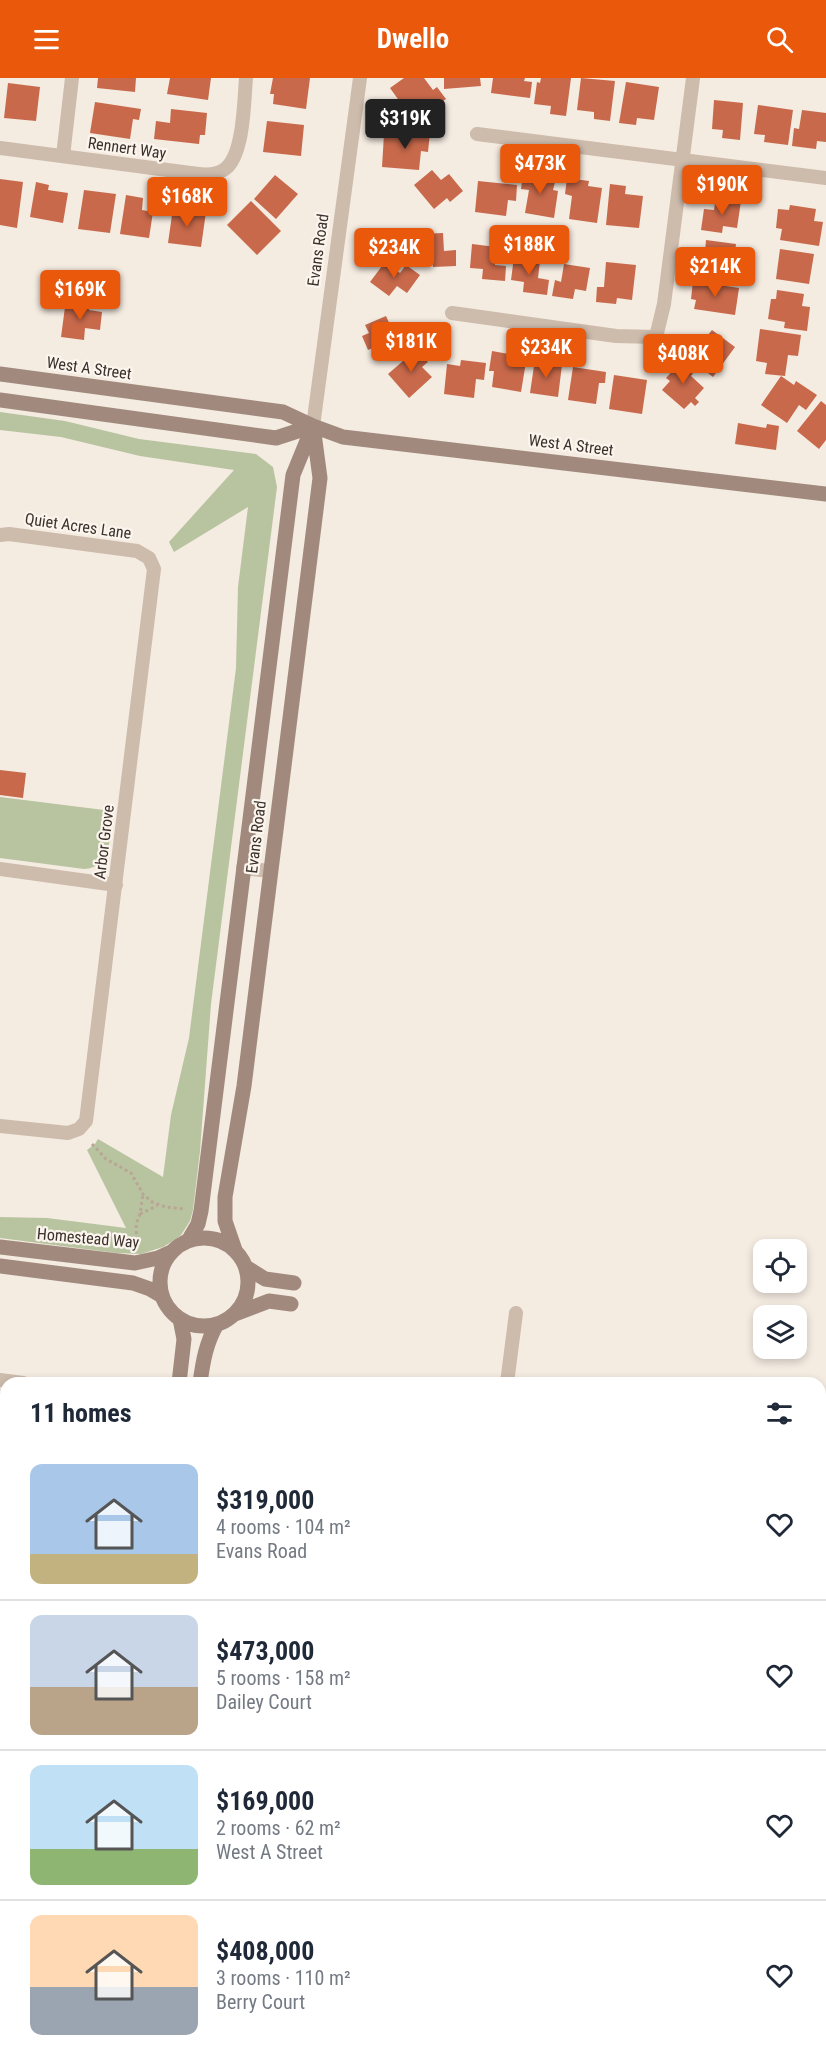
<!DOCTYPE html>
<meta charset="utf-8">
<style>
:root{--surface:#fff;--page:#f2f2f3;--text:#1f2937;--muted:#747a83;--line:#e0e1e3;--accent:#ea580c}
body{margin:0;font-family:"Roboto Condensed",sans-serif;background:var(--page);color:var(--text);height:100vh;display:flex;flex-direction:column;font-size:22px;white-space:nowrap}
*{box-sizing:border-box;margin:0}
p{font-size:20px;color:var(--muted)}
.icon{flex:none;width:33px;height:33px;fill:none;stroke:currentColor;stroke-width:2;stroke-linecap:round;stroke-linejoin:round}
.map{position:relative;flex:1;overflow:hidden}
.sheet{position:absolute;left:0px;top:1299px;width:826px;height:686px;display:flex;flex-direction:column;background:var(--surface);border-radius:18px 18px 0 0;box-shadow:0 3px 9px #0003}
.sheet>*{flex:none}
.fabs{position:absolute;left:753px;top:1161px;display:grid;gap:12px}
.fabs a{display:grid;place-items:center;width:54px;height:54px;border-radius:12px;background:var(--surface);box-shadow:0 3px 9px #0003;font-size:30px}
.price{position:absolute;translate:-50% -51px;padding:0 14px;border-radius:6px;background:var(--accent);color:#fff;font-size:20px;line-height:39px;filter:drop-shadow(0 2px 3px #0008)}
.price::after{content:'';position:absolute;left:50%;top:36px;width:18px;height:14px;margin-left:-9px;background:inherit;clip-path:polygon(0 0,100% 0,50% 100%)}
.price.active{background:#222;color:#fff}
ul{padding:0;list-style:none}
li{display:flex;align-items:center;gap:18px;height:150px;padding:0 30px}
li+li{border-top:2px solid var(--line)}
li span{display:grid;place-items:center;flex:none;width:168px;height:120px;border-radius:12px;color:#555}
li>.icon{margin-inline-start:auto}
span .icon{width:72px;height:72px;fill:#fffc;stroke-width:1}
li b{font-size:26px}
h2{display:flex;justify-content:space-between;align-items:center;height:72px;padding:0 30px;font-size:26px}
header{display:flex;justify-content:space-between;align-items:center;height:78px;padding:0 30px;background:var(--accent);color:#fff;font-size:27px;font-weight:700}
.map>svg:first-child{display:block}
.green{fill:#b8c4a0}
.building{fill:#c8694b}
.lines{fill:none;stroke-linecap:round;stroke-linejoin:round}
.path{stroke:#b9a596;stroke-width:3;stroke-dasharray:3 3;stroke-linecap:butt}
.street{stroke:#cdbbac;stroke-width:14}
.secondary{stroke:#a18a7d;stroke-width:15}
.labels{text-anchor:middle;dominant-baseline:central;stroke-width:4.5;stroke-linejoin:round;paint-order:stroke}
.street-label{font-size:16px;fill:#3b302b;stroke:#fbf5ee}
</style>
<header><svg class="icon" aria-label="menu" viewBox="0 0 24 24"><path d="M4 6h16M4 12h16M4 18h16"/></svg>Dwello<svg class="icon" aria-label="search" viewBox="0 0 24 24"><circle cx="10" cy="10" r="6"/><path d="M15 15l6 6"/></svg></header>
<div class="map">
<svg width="826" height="1984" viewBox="0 0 826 1984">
<rect width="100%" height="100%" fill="#f4ebe1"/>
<path class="green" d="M0 334 65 343 139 361 256 376 273 389 277 409 211 926 200 1073 193 1132 190 1143 181 1157 173 1163 163 1169 141 1176 116 1175 0 1160V1139L47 1140 126 1150 87 1072 95 1066 98 1061 163 1099 171 1037 189 960 236 590 238 509 248 429 174 474 169 464 234 392 140 378 61 359 0 352Z
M0 719 112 733C110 755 113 790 84 791L0 780Z
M0 1393H6V1554H0Z
M820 1847H826V1874L821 1873Z
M415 1979V1978L447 1979 446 1984 414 1983Z"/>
<path class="building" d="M98 0H136L135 14 97 10Z
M170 0H211L208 22 167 16Z
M273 0H310L306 31 273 26 274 16H270Z
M404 0H424L433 12 437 9 446 21 428 34 424 28 410 38 390 10Z
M444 0H480L481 8 444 11Z
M493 0H525L524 3 532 4 530 20 491 15Z
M541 0H571L566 38 550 36 551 28 534 26 537 4 540 5Z
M581 0 615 3 610 43 594 41V34L577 32Z
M626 4 659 9 654 42 637 40 636 47 619 45Z
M8 5 40 9 36 43 4 40Z
M714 22 743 25 740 62 722 60 723 52 712 51Z
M95 24 141 31 139 42 133 41 130 61 90 55Z
M758 27 793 32 788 67 764 64 765 57 754 56Z
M171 31 207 35 205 57H200L199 66 154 61 156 43 170 45Z
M802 32 826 35V64L817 63 816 71 792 68 794 50 799 51Z
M267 43 304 47 301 78 263 74Z
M413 53 430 54 428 74 421 73 419 92 382 89 384 56 413 59Z
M432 92 441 102 449 96 463 113 450 124 447 120 434 131 414 107Z
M523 95 546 98 545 102 555 104 553 112 558 113 554 140 525 135 529 112 521 111Z
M275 97 298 116 276 141 254 121Z
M567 100 589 103 588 108 602 110 597 145 569 141 572 118 565 116Z
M0 101 23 104 17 150 0 147Z
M478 103 517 107 516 123 508 122 506 138 475 134Z
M36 104 49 107 48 112 68 115 63 145 30 139Z
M610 106 626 108 625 116 643 118 639 150 606 147Z
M84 112 116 116 110 155 78 151Z
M126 117 143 120 142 132 153 134 149 160 120 156Z
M716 120 741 123 737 150 723 148 722 155 701 152 704 131 714 132Z
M251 123 281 153 257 177 227 147Z
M790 127 816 131 814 143 823 144 819 168 780 162 782 151 776 150 778 131 789 132Z
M173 130 206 134 201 169 168 165Z
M443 155 444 173 456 172V188L433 189 432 180 419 181 418 156Z
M706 162 736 166 732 195 697 190 699 173 705 174Z
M472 166 496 169 495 187 506 188 505 203 482 201 483 191 470 190Z
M780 171 814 176 809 206 776 201Z
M514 179 540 183 538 200 549 202 547 217 523 214 524 204 511 202Z
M385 184 400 195 406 187 420 197 407 215 397 208 389 218 370 204Z
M606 184 636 187 632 222 617 220 616 226 596 224 597 209H604Z
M564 186 590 190 586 213 575 211 573 221 552 218 555 202 561 204Z
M693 203 739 210 735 237 694 231 696 222 691 221Z
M777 212 804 216 802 228 810 229 807 253 784 250 785 244 768 241 771 221H776Z
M93 213 110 216 108 231 91 228Z
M79 221 90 222 89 232 102 234 100 252 85 250 84 262 61 259 65 229 78 231Z
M386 238 391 249 402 244 410 264 397 270 393 261 368 272 362 258 369 255 365 247Z
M760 251 801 257 798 278 788 277 785 298 765 296 767 285 756 283Z
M712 252 735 269 713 299 684 277 697 259 703 263Z
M414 269 428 284 422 289 432 299 409 320 388 296 403 283 401 280Z
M492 273 514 277V282L526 284 521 314 492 309 494 293H489Z
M535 281 562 287 558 319 530 315Z
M683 281 695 292 691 298 704 310 695 320 699 324 695 328 691 324 684 331 662 312 670 303 666 300Z
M461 282 486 285 484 302 476 301 474 320 444 316 447 286 460 288Z
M573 289 606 294 605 305H599L596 326 568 322Z
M614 297 647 302 642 336 609 331Z
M781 298 794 307 796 303 817 317 806 332 799 327 787 345 761 327Z
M821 323 826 327V362L819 371 797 353Z
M738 345 766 350 767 346 779 348 776 372 735 366Z
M0 692 26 695 23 720 0 717Z
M820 1764H826L824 1796H820Z
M539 1978H553V1982L539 1981Z
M582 1978H616V1984H581Z
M628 1978H659L658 1984H627Z
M672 1978H705L704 1984H672Z
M762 1978H805V1984H761Z"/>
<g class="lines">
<path class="path" d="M92 1066 106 1081 131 1095 143 1116 152 1124 166 1129 184 1131
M140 1136 157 1128
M137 1168 136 1146 140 1136 143 1116
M820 1858 826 1860
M430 1984V1978"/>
<path class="street" d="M477 56 826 100
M0 70 198 96C207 97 217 97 225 91 244 77 244 23 246 0
M63 78 72 0
M452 235 616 258 656 259 664 226 693 0
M313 348 360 0
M0 457 9 456 137 473 149 480 154 491 86 1043 79 1051 68 1055 0 1048
M243 790 270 793
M0 791 116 807
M0 1302 23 1305
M507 1305 516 1235
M820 1504H826
M0 1565 6 1566
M820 1671H826
M0 1827 6 1779
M287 1978 328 1984
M728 1984 729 1978"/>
<path class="secondary" d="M0 296 283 334 313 348 343 359 826 416
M0 322 276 360 313 348
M160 1204a44 44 0 1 1 88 0a44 44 0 1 1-88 0Z
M188 1163 198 1146 201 1133 293 397 313 348
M0 1169 135 1185 158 1180 171 1174
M235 1172 225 1143V1119L244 1008 320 400 313 348
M0 1188 133 1205 150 1211 162 1218
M246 1189 265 1201 294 1205
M235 1236 269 1223 291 1226
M179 1305 184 1261 180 1241
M200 1305C203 1283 206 1265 217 1246
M126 1984 127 1978
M143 1984 144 1978"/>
</g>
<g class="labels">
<g class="street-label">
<text transform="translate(127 70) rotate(8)">Rennert Way</text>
<text transform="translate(318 172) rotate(-82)">Evans Road</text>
<text transform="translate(89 290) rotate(8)">West A Street</text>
<text transform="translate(571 367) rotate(7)">West A Street</text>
<text transform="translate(78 448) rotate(8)">Quiet Acres Lane</text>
<text transform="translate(256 759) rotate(-83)">Evans Road</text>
<text transform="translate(104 764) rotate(-83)">Arbor Grove</text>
<text transform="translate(88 1160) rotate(5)">Homestead Way</text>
</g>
</g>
</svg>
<div class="fabs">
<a><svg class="icon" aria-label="locate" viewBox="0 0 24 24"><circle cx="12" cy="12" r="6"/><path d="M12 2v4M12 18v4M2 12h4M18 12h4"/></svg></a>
<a><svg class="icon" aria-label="layers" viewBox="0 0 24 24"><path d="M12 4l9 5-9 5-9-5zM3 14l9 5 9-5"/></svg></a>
</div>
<b class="price active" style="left:405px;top:72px">$319K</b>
<b class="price" style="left:540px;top:117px">$473K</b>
<b class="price" style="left:722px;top:138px">$190K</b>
<b class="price" style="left:187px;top:150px">$168K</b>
<b class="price" style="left:529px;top:198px">$188K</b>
<b class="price" style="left:394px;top:201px">$234K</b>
<b class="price" style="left:715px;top:220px">$214K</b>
<b class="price" style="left:80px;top:243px">$169K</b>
<b class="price" style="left:411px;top:295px">$181K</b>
<b class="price" style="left:546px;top:301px">$234K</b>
<b class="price" style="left:683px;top:307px">$408K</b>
<section class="sheet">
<h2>11 homes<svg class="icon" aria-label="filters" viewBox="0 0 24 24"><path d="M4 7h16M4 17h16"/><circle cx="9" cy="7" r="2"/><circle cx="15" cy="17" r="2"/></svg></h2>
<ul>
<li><span style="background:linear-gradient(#a9c7e8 75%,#c2b280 0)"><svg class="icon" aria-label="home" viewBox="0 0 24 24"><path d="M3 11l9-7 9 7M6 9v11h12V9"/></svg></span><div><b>$319,000</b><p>4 rooms · 104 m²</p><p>Evans Road</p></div><svg class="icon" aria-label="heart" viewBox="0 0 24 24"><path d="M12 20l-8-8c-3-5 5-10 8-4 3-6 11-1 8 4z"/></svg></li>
<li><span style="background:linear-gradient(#c9d6e8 60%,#b9a48a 0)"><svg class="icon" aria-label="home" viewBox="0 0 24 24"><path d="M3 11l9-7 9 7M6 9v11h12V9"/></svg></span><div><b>$473,000</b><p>5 rooms · 158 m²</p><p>Dailey Court</p></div><svg class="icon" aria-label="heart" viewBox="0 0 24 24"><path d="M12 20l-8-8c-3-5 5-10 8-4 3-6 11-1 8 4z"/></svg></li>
<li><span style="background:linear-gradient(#bfe0f5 70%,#8fb573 0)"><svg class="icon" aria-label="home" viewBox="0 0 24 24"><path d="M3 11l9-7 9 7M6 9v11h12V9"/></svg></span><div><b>$169,000</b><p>2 rooms · 62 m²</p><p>West A Street</p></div><svg class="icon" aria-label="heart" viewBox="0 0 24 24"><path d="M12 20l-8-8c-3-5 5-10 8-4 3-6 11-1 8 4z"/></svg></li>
<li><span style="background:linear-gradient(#ffd9b3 60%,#9aa5b1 0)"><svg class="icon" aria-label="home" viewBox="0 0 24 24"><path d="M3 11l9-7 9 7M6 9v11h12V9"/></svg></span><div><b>$408,000</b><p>3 rooms · 110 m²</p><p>Berry Court</p></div><svg class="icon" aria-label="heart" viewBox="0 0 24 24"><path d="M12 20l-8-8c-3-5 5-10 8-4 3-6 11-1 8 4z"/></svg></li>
</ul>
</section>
</div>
